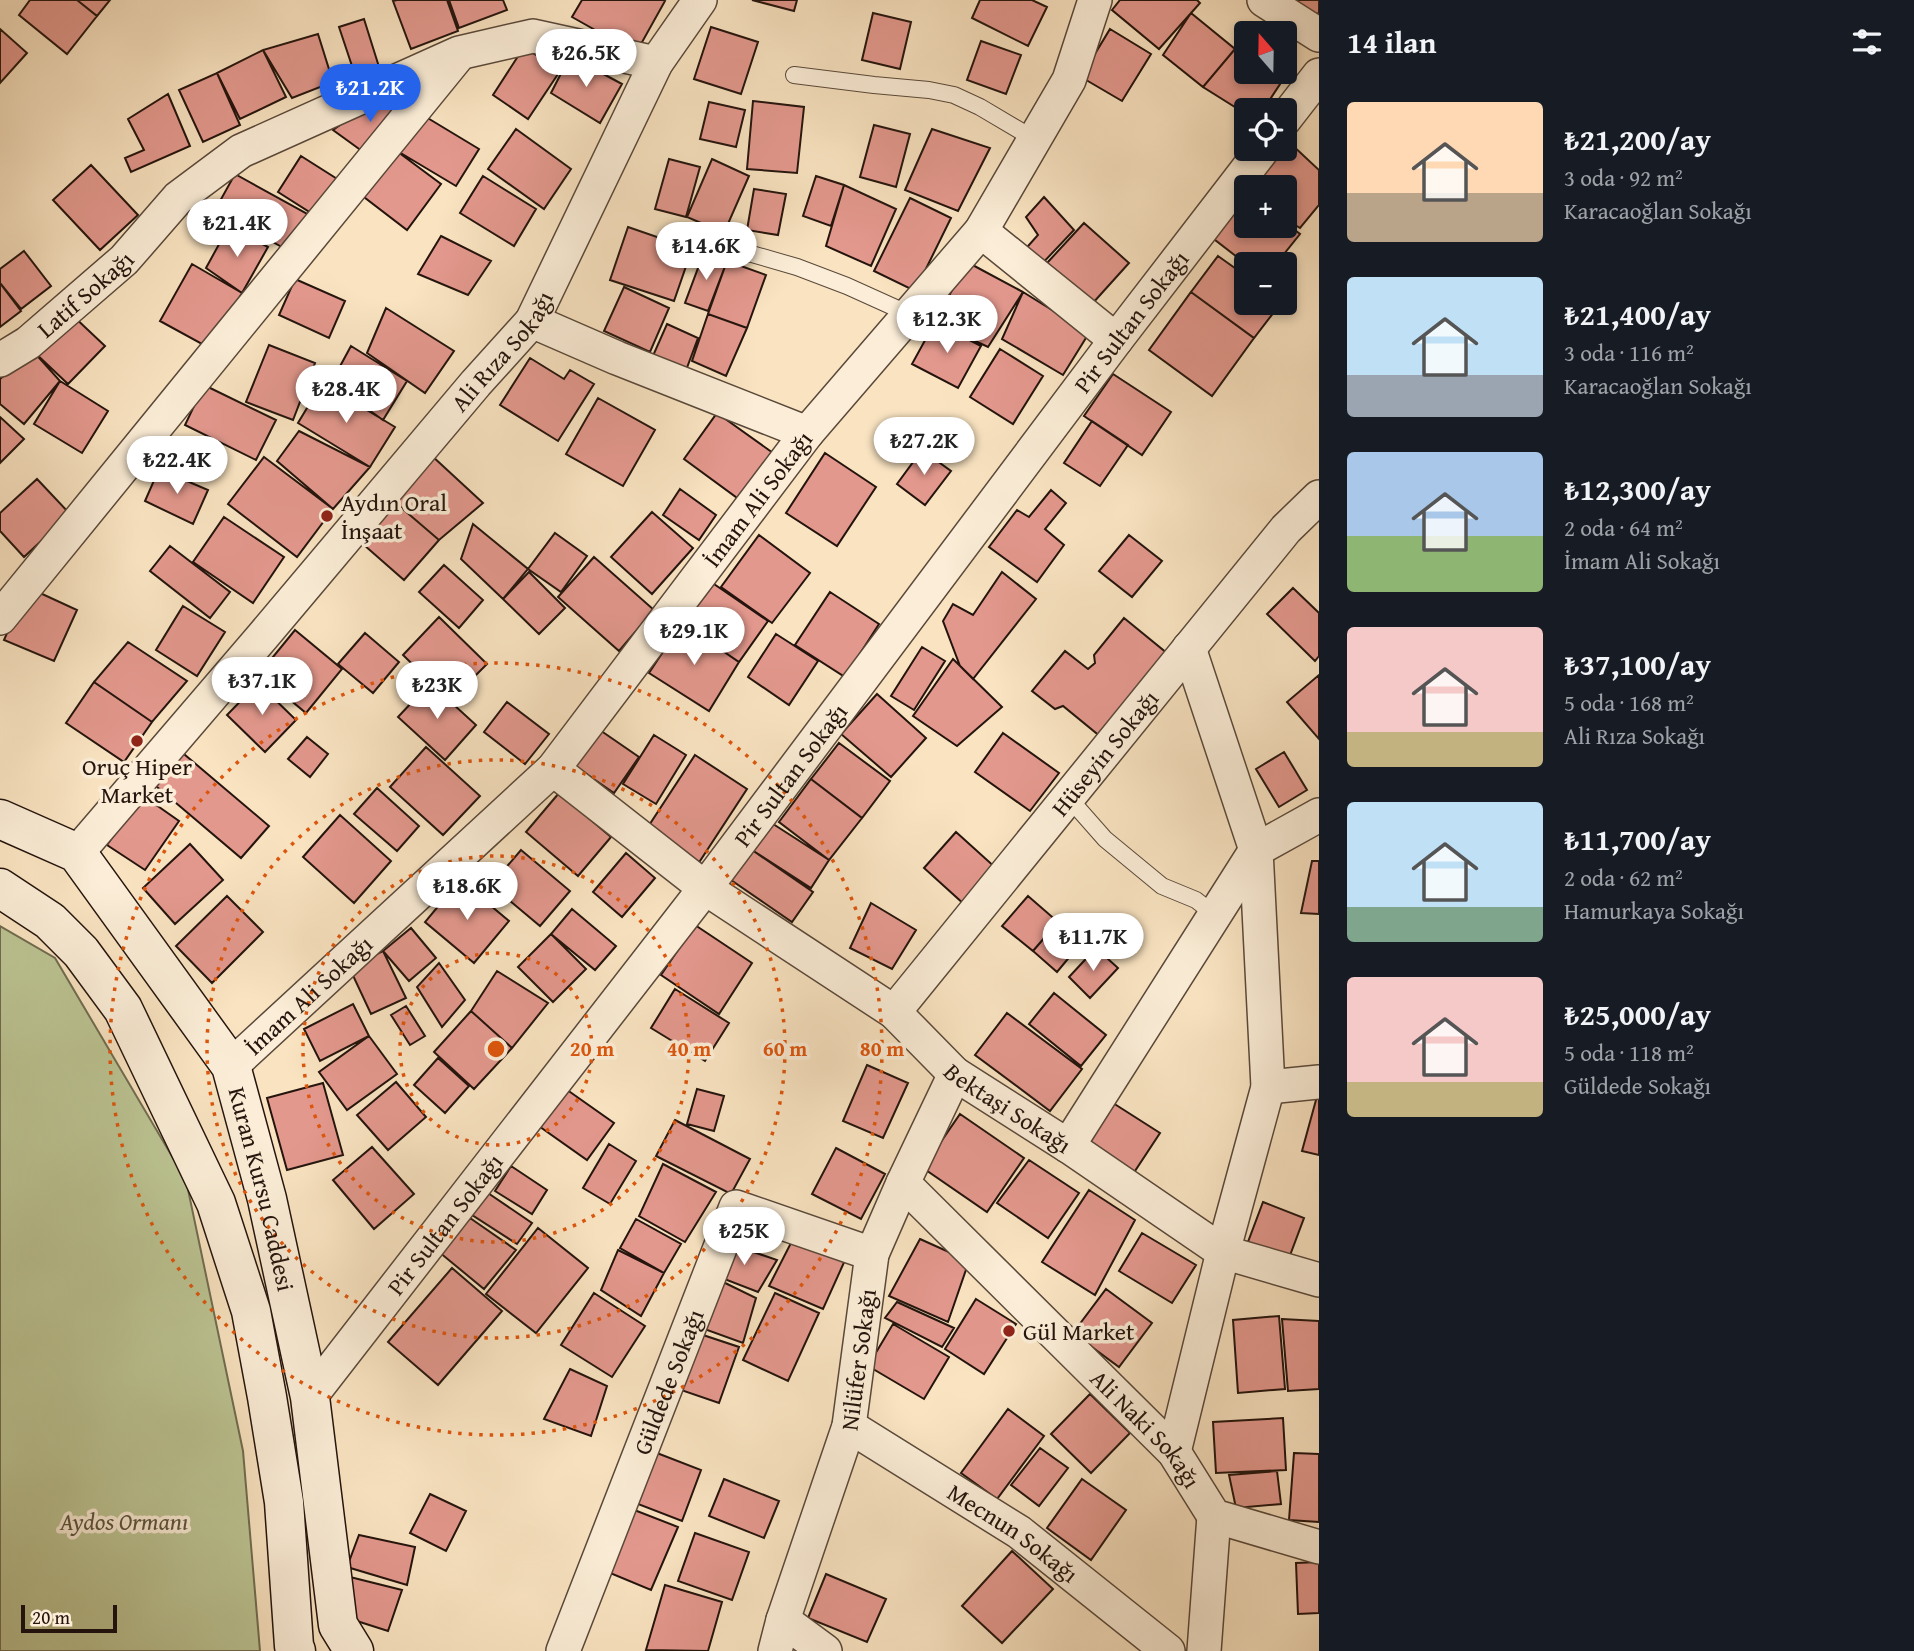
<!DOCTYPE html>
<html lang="tr">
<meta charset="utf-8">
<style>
:root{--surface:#171b24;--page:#20242c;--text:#f1f3f6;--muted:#9ea1a6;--accent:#2563eb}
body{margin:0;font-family:"Gentium Book Plus",serif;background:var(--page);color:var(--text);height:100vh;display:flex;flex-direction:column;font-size:26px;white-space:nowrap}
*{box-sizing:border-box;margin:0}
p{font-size:23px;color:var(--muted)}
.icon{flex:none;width:38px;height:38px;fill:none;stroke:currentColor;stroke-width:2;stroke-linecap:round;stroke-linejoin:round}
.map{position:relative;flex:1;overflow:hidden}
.panel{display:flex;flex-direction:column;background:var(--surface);width:595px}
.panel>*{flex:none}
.needle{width:46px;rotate:340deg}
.tools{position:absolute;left:1234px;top:21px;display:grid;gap:14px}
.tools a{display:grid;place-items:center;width:63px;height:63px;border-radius:7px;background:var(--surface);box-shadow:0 4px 10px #0003;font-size:35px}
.scale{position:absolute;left:21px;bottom:18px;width:96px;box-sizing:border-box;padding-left:7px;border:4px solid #24140d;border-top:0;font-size:19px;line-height:24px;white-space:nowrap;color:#24140d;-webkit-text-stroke:5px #fbedd7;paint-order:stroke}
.price{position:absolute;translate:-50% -60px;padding:0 16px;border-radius:24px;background:#fff;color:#222;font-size:23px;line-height:46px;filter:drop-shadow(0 2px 4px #0008)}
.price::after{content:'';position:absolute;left:50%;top:42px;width:21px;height:16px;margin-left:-10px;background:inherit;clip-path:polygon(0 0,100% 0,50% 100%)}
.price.on{background:var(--accent);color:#fff}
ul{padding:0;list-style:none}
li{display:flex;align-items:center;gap:21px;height:175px;padding:0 28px}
li span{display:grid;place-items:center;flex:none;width:196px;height:140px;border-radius:7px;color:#555}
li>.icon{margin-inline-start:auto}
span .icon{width:84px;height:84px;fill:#fffc;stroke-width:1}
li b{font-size:30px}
h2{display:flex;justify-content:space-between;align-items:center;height:84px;padding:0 28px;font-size:30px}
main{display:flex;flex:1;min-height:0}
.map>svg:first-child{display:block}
.green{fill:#bcc493;stroke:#706c50;stroke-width:2}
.building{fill:#e3988d;stroke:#24140d;stroke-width:2}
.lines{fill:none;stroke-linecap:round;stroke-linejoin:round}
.service-casing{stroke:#59483a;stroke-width:18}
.minor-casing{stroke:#59483a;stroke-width:36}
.secondary-casing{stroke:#24140d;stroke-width:41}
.service{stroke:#fbedd7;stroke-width:16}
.minor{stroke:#fbedd7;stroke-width:33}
.secondary{stroke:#fbedd7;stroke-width:38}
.ring{fill:none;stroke:#de560c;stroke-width:3.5;stroke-dasharray:3.5 7}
.poi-dot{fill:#8f2418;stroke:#fbedd7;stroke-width:2.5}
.labels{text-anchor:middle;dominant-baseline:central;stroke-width:7;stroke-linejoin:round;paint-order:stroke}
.street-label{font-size:24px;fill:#24140d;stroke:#fbedd7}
.poi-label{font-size:24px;fill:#24140d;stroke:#fbedd7;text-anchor:start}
.park-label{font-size:24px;font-style:italic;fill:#59523c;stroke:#fbedd7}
.centre{fill:#de560c;stroke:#fbedd7;stroke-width:3.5}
.ring-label{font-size:21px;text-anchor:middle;font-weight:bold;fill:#de560c;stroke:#fbedd7;stroke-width:7;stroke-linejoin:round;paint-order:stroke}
</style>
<main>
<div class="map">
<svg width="1319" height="1651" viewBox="0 0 1319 1651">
<rect width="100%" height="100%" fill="#f9e3c1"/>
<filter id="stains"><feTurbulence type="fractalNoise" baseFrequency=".00286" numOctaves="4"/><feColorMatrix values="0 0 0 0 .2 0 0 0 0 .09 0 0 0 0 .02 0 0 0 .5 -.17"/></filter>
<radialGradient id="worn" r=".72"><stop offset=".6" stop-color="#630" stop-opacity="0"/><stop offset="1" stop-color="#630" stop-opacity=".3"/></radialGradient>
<path class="green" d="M0 926 55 958 186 1180 243 1451 260 1651H0Z"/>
<path class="building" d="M30 0H77L97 16 67 54 19 15Z
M77 0H110L97 16Z
M397 0H447L458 31 411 49 393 1Z
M449 0H503L507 10 459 28Z
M582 0H663L665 1 636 53 572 17Z
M752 0H797L794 11Z
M980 0H1032L1047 7 1028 46 972 18Z
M1120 0H1197L1200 3 1159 49 1112 10Z
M1288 0H1319V12L1314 19Z
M873 13 911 22 900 69 862 60Z
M1191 13 1235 49 1203 87 1163 55Z
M364 19 380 70 356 78 339 27Z
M711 27 758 42 741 94 694 79Z
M0 29 27 53 0 83Z
M1110 29 1151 54 1122 101 1081 77Z
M318 34 333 82 292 98 263 50Z
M981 41 1021 55 1006 94 967 80Z
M524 47 560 71 528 119 493 95Z
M1235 49 1246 56V72H1273L1284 78 1263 110H1246V114L1203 87Z
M263 50 286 97 240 119 217 73Z
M570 56 622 84 600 123 551 93Z
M217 73 240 125 203 142 179 90Z
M387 92 401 114 366 154 333 130Z
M168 94 190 146 131 172 125 158 144 150 128 119Z
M753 101 804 107 797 173 747 169Z
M709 102 745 110 736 147 700 139Z
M416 111 479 149 456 186 394 149Z
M874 125 910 134 896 187 860 177Z
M516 129 571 169 544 209 488 169Z
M932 129 990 148 958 211 905 190Z
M1290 143 1319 170V205L1300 228 1284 218V187H1249Z
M394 149 441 184 407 230 360 194Z
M301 156 342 182 319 218 278 192Z
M669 159 700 167 686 217 655 209Z
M712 159 749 176 724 233 687 217Z
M91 165 138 215 100 250 53 200Z
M235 174 309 215 289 251 215 210Z
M483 176 536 209 514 246 460 213Z
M816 176 844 185 831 226 803 216Z
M844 185 896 209 871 266 826 246Z
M754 189 786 194 778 235 747 230Z
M1246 192V226H1284V222L1300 234 1276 264H1246L1210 236Z
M1044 197 1074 230 1038 268 1021 254 1038 235 1026 217Z
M910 198 951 218 915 291 874 271Z
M1084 223 1129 263 1092 304 1047 263Z
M229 226 268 247 242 293 206 268Z
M628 227 692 249 674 301 610 280Z
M441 236 491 261 468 295 418 274Z
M24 251 51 286 21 309 0 283V269Z
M704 252 727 261 708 311 685 303Z
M1218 256 1246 276V303H1281L1254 338 1191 292Z
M727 261 766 275 747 328 708 314Z
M967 262 1023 292 988 347 935 322Z
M192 264 242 293 211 349 160 321Z
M295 279 345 301 329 338 279 315Z
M0 283 21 311 0 327Z
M624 287 669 308 650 352 604 331Z
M1023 292 1089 333 1063 375 1002 339Z
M1191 292 1254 338 1212 396 1149 350Z
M386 308 454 351 425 393 367 353Z
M70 313 105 346 68 384 33 351Z
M708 314 747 328 726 376 692 361Z
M935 322 981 346 958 388 912 364Z
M667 324 698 338 685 373 652 358Z
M269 345 315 363 293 420 246 402Z
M351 346 407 381 383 420 331 383Z
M1000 349 1043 376 1013 424 970 397Z
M33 351 60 381 24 424 0 404V379Z
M530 358 564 379 570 370 594 384 558 441 500 405Z
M1113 374 1171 412 1142 455 1084 416Z
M60 381 108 411 82 453 34 424Z
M322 383 395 427 370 467 298 423Z
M204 385 276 420 256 460 185 425Z
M598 398 655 430 623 486 566 454Z
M717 413 773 453 740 500 684 459Z
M0 417 24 439 0 463Z
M1092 421 1128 445 1100 486 1064 463Z
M299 431 370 467 333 509 277 461Z
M922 450 951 471 925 505 897 484Z
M825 453 876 487 837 546 786 513Z
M431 455 483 503 439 540 390 498Z
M264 457 333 509 297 557 228 504Z
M159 469 208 490 193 524 145 501Z
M37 479 70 514 24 557 0 531V513Z
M680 489 716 515 699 540 663 515Z
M1051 490 1066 503 1045 529 1064 545 1037 582 989 547 1017 510 1029 517Z
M390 498 439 540 404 580 356 538Z
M652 512 693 548 652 594 611 557Z
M224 517 284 557 253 603 193 562Z
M473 524 528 569 503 599 461 559Z
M555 533 587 556 561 592 528 569Z
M759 535 810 573 772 623 721 587Z
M1129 535 1162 561 1132 597 1099 571Z
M170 546 230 592 210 618 150 571Z
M594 557 654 610 619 651 558 597Z
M444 565 483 600 459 628 419 592Z
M529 572 565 608 539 634 503 599Z
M1002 572 1036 599 973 679 960 666 943 621 953 604 973 615Z
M711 582 768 621 739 662 682 623Z
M27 587 77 610 54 661 4 640Z
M1293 588 1319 613V656L1315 661 1267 614Z
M830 592 879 624 845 677 795 645Z
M183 606 225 632 197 676 156 650Z
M439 617 487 664 450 701 403 655Z
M1124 618 1168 654 1101 737 1063 706 1055 709 1032 691 1065 651 1088 669 1095 663 1094 655Z
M682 623 739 662 709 711 649 673Z
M295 630 342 669 306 713 259 674Z
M365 633 399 662 373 693 338 664Z
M776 634 818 661 789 705 748 677Z
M128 642 187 681 152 722 94 682Z
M922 647 945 661 914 710 891 696Z
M953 659 1002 707 957 746 913 716Z
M1319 675V739L1287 702Z
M94 682 152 722 124 762 66 723Z
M258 683 296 720 265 752 227 715Z
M430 683 476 725 445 760 398 717Z
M877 694 926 738 891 777 841 734Z
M507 702 549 734 525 764 484 732Z
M594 726 639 757 614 793 569 762Z
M1003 733 1059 773 1030 811 975 772Z
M654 735 686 755 656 804 623 784Z
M307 737 328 754 310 777 288 759Z
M839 743 890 781 862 818 811 779Z
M426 747 480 796 443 835 390 787Z
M178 749 269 826 241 858 150 781Z
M1284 752 1307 790 1279 807 1256 769Z
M695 755 747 789 696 867 644 833Z
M811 779 862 818 829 860 779 822Z
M377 788 419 826 397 851 354 814Z
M559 793 611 837 578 876 526 832Z
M142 795 179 821 145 870 107 845Z
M340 815 391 861 354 903 303 857Z
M770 822 829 860 811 888 752 850Z
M956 832 997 869 965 905 924 868Z
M190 844 223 880 175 924 143 888Z
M521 850 570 891 540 926 491 885Z
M752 850 813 892 792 922 731 880Z
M626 853 655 878 622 917 593 892Z
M1312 861H1319V914L1301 913Z
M460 880 509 921 474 963 425 922Z
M227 896 263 932 212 983 176 946Z
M1028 896 1058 922 1033 951 1002 926Z
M871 903 916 930 892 969 850 948Z
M572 909 616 946 595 970 551 934Z
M1063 916 1087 936 1057 972 1033 951Z
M695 925 752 963 719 1014 661 975Z
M411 928 436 958 409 981 383 951Z
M551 934 586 969 553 1002 518 967Z
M1096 948 1118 968 1090 998 1069 977Z
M383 951 406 998 371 1014 349 967Z
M439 963 465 1000 442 1027 417 987Z
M497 971 548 1003 512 1048 471 1011Z
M675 989 729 1023 705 1061 651 1028Z
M1054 993 1106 1035 1081 1066 1029 1024Z
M353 1004 369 1036 320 1061 304 1029Z
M406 1006 425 1036 410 1045 391 1015Z
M471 1011 512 1048 474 1089 434 1052Z
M1007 1013 1082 1069 1050 1111 975 1055Z
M369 1036 397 1074 347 1110 319 1072Z
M438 1058 469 1086 445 1113 414 1085Z
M867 1065 908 1083 883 1138 843 1121Z
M396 1082 426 1117 388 1150 357 1115Z
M323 1083 343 1155 287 1170 267 1098Z
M563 1087 614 1123 587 1160 536 1124Z
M697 1089 724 1096 714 1131 687 1124Z
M1319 1089V1155L1302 1151Z
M1113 1103 1160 1133 1129 1180 1082 1149Z
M960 1114 1024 1158 987 1212 923 1168Z
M675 1120 750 1159 731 1194 656 1156Z
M609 1144 636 1161 610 1204 583 1188Z
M372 1147 414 1194 374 1229 333 1180Z
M836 1148 885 1174 861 1219 812 1194Z
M1029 1160 1079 1193 1048 1238 997 1203Z
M663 1164 716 1192 685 1242 639 1216Z
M511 1166 547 1190 532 1214 495 1191Z
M1089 1190 1135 1220 1095 1295 1042 1262Z
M485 1191 532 1223 517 1244 469 1213Z
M1263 1202 1304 1218 1286 1266 1245 1250Z
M470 1218 516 1250 484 1289 439 1252Z
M636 1219 681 1244 664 1273 620 1248Z
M538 1228 588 1268 536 1333 486 1294Z
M1142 1233 1196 1265 1172 1303 1119 1271Z
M794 1237 846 1258 823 1309 769 1286Z
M920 1239 969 1261 948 1322 889 1296Z
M727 1243 777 1260 758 1292 714 1275Z
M618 1250 664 1273 641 1316 601 1290Z
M452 1268 502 1311 438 1385 388 1342Z
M719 1280 756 1298 743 1343 696 1326Z
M1106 1289 1152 1323 1119 1367 1073 1333Z
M594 1293 645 1326 612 1377 561 1345Z
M775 1293 819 1313 788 1381 743 1360Z
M976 1299 1016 1324 984 1374 945 1349Z
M897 1302 954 1328 942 1347 885 1318Z
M1279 1316 1285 1389 1238 1393 1233 1320Z
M1282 1319 1319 1321V1389L1288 1391Z
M893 1324 949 1357 924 1399 868 1366Z
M697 1333 739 1347 719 1403 678 1389Z
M570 1369 607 1386 591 1436 544 1419Z
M1090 1394 1130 1433 1091 1473 1051 1434Z
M1008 1409 1044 1436 997 1499 961 1473Z
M1283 1418 1286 1470 1216 1473 1213 1422Z
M644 1448 701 1470 682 1521 625 1499Z
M1040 1448 1068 1468 1039 1506 1011 1485Z
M1294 1453 1319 1454V1522L1289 1520Z
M1277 1471 1281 1504 1236 1508 1229 1475Z
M724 1479 779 1501 764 1538 709 1516Z
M1082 1479 1126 1510 1091 1560 1047 1528Z
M430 1494 466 1511 446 1551 410 1533Z
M624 1506 678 1527 651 1590 598 1568Z
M695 1533 749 1552 732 1600 678 1581Z
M359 1535 415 1547 407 1585 347 1567Z
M1012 1551 1053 1589 1002 1643 962 1606Z
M1319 1562V1613L1298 1614 1296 1563Z
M826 1574 886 1599 867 1642 808 1618Z
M350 1577 402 1590 388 1631 338 1615Z
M665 1585 722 1602 708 1651 646 1650Z"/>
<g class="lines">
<g class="service-casing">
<path id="service" d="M794 75 874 85 929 90 954 95 980 107 1034 139
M724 246 797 267 847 286 909 314
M1068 797 1105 839 1162 886 1196 900 1215 915"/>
</g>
<g class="minor-casing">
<g id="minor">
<path d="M1264 0 1319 35"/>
<path d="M1284 120 1319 75"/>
<path d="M981 231 1116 340"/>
<path d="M532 321 617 358 807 433"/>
<path id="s1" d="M0 360 28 343 124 260 178 198 241 151 459 53 533 36 656 63"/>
<path d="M0 618 456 58"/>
<path id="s2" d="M553 769 705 888 894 1012 955 1074 1068 1146 1223 1252 1319 1280"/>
<path id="s3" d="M77 853 263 636 476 383 532 321 656 63 700 0"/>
<path id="s4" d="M894 1012 1286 529 1319 497"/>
<path id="s5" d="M231 1066 553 769 807 433 981 231 1069 80 1095 0"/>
<path d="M1268 1087 1319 1082"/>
<path d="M1068 1146 1256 850 1319 815"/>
<path id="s6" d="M903 1183 1174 1452 1214 1516 1319 1547"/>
<path id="s7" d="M310 1397 705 888 1116 340 1263 149"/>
<path id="s8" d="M849 1426 1019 1532 1168 1651"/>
<path d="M1174 1452 1223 1252 1268 1087 1256 850 1189 648"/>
<path d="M783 1620 825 1651"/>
<path id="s9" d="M563 1651 736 1207 872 1254"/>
<path id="s10" d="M775 1651 783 1620 849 1426 872 1254 903 1183 955 1074"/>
<path d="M1204 1651 1214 1516"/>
</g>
</g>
<g class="secondary-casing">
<g id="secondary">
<path id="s11" d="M0 819 77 853 231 1066 267 1199 310 1397 338 1625 354 1651"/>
<path d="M0 888 50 921 81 952 123 1009 216 1203 251 1311 267 1397 284 1502 294 1646 296 1651"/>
</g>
</g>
<use href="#service" class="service"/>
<use href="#minor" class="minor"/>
<use href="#secondary" class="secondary"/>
</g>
<g class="ring">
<circle cx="496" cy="1049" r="96"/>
<circle cx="496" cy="1049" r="193"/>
<circle cx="496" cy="1049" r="289"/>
<circle cx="496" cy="1049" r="386"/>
</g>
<g class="poi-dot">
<circle cx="327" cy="516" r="7"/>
<circle cx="137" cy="741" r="7"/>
<circle cx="1009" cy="1331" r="7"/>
</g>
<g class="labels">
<g class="street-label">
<text stroke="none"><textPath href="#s1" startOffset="108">Latif Sokağı</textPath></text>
<text stroke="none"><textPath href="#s7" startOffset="1353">Pir Sultan Sokağı</textPath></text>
<text stroke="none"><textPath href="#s3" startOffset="658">Ali Rıza Sokağı</textPath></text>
<text stroke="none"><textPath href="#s5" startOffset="777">İmam Ali Sokağı</textPath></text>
<text stroke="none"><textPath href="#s4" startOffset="334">Hüseyin Sokağı</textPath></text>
<text stroke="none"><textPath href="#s7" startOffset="786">Pir Sultan Sokağı</textPath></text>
<text stroke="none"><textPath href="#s5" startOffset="105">İmam Ali Sokağı</textPath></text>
<text stroke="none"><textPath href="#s2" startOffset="569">Bektaşi Sokağı</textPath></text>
<text stroke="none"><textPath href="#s11" startOffset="474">Kuran Kursu Caddesi</textPath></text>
<text stroke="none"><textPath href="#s7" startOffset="219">Pir Sultan Sokağı</textPath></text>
<text stroke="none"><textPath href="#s10" startOffset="304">Nilüfer Sokağı</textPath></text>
<text stroke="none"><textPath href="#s9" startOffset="289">Güldede Sokağı</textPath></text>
<text stroke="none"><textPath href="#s6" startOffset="346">Ali Naki Sokağı</textPath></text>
<text stroke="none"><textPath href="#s8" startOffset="196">Mecnun Sokağı</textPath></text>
</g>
<g class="poi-label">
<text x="341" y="502">Aydın Oral<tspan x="341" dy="28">İnşaat</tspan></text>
<text x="137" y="766" text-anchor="middle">Oruç Hiper<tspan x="137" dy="28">Market</tspan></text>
<text x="1023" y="1331">Gül Market</text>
</g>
<g class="park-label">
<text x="124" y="1521">Aydos Ormanı</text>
</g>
</g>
<circle cx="496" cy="1049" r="10" class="centre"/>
<g class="ring-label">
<text x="592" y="1056">20 m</text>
<text x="689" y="1056">40 m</text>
<text x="785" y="1056">60 m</text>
<text x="882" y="1056">80 m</text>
</g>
<rect width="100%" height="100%" filter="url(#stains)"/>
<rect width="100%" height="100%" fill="url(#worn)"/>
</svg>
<div class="tools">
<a><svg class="needle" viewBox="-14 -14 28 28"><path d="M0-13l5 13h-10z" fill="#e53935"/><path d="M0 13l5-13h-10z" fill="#9ea1a6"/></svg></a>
<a><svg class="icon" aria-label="locate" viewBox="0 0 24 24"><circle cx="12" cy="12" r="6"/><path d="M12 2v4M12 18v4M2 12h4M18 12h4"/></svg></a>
<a>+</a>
<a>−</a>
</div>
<div class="scale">20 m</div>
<b class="price" style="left:586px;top:89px">₺26.5K</b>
<b class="price on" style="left:370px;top:124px">₺21.2K</b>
<b class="price" style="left:237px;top:259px">₺21.4K</b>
<b class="price" style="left:706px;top:282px">₺14.6K</b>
<b class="price" style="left:947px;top:355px">₺12.3K</b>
<b class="price" style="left:346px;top:425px">₺28.4K</b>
<b class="price" style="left:924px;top:477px">₺27.2K</b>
<b class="price" style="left:177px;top:496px">₺22.4K</b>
<b class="price" style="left:694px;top:667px">₺29.1K</b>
<b class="price" style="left:262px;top:717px">₺37.1K</b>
<b class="price" style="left:437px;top:721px">₺23K</b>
<b class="price" style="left:467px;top:922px">₺18.6K</b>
<b class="price" style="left:1093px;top:973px">₺11.7K</b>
<b class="price" style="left:744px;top:1267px">₺25K</b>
</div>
<section class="panel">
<h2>14 ilan<svg class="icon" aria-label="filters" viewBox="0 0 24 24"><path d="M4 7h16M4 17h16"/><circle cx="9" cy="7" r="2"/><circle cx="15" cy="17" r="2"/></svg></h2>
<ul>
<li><span style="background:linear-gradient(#ffd9b3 65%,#b9a48a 0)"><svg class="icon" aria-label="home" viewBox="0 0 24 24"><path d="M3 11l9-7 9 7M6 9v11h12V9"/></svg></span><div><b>₺21,200/ay</b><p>3 oda · 92 m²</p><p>Karacaoğlan Sokağı</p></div></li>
<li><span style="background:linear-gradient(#bfe0f5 70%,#9aa5b1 0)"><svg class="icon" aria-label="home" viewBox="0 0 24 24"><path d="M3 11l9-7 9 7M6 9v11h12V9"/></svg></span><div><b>₺21,400/ay</b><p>3 oda · 116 m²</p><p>Karacaoğlan Sokağı</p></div></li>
<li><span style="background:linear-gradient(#a9c7e8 60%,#8fb573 0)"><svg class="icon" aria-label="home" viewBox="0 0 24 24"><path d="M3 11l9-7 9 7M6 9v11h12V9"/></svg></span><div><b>₺12,300/ay</b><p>2 oda · 64 m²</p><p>İmam Ali Sokağı</p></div></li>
<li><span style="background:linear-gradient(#f6c9c9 75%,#c2b280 0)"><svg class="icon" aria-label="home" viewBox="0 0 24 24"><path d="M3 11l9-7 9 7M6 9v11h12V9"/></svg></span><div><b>₺37,100/ay</b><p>5 oda · 168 m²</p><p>Ali Rıza Sokağı</p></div></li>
<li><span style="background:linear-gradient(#bfe0f5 75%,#7fa58c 0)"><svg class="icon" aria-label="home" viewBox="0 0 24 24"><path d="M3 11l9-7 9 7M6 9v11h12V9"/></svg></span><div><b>₺11,700/ay</b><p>2 oda · 62 m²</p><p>Hamurkaya Sokağı</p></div></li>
<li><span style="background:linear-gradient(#f6c9c9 75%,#c2b280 0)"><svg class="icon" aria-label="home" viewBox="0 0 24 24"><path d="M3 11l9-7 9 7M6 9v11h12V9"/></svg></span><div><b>₺25,000/ay</b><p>5 oda · 118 m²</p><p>Güldede Sokağı</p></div></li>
</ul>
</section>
</main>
